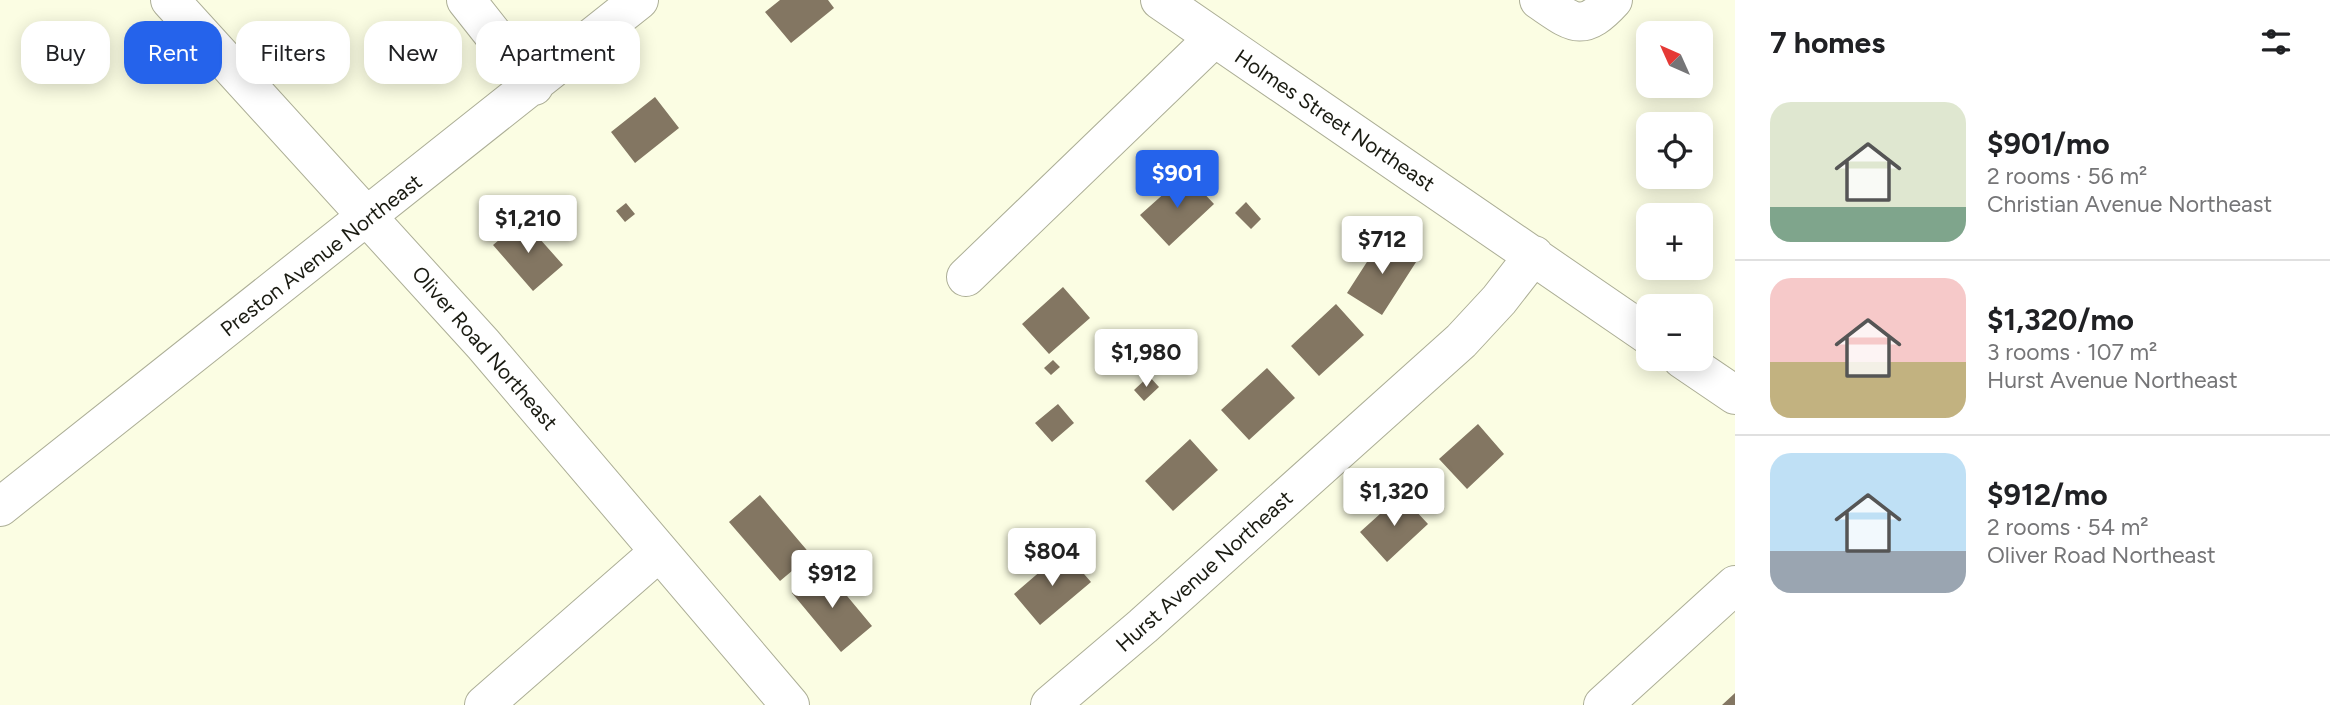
<!DOCTYPE html>
<meta charset="utf-8">
<style>
:root{--surface:#fff;--page:#f2f2f2;--text:#202124;--muted:#757577;--line:#e0e0e0;--accent:#2563eb}
body{margin:0;font-family:Figtree,sans-serif;background:var(--page);color:var(--text);height:100vh;display:flex;flex-direction:column;font-size:26px;white-space:nowrap}
*{box-sizing:border-box;margin:0}
p{font-size:23px;color:var(--muted)}
.icon{flex:none;width:38px;height:38px;fill:none;stroke:currentColor;stroke-width:2;stroke-linecap:round;stroke-linejoin:round}
.map{position:relative;flex:1;overflow:hidden}
.side{display:flex;flex-direction:column;background:var(--surface);width:595px}
.side>*{flex:none}
.hud{position:absolute;left:21px;top:21px;width:665px;height:63px;display:flex;gap:14px}
.needle{width:46px;rotate:315deg}
.tools{position:absolute;left:1636px;top:21px;display:grid;gap:14px}
.tools a{display:grid;place-items:center;width:77px;height:77px;border-radius:14px;background:var(--surface);box-shadow:0 4px 18px #0003;font-size:35px}
.price{position:absolute;translate:-50% -60px;padding:0 16px;border-radius:7px;background:#fff;color:#222;font-size:23px;line-height:46px;filter:drop-shadow(0 2px 4px #0008)}
.price::after{content:'';position:absolute;left:50%;top:42px;width:21px;height:16px;margin-left:-10px;background:inherit;clip-path:polygon(0 0,100% 0,50% 100%)}
.price.current{background:var(--accent);color:#fff}
ul{padding:0;list-style:none}
li{display:flex;align-items:center;gap:21px;height:175px;padding:0 35px}
li+li{border-top:2px solid var(--line)}
li span{display:grid;place-items:center;flex:none;width:196px;height:140px;border-radius:21px;color:#555}
li>.icon{margin-inline-start:auto}
span .icon{width:84px;height:84px;fill:#fffc;stroke-width:1}
li b{font-size:30px}
h2{display:flex;justify-content:space-between;align-items:center;height:84px;padding:0 35px;font-size:30px}
.pill{padding:0 24px;border-radius:21px;background:var(--surface);box-shadow:0 4px 18px #0003;font-size:24px;line-height:63px}
.pill.current{background:var(--accent);color:#fff}
main{display:flex;flex:1;min-height:0}
.map>svg:first-child{display:block}
.building{fill:#837662}
.lines{fill:none;stroke-linecap:round;stroke-linejoin:round}
.minor-casing{stroke:#acae96;stroke-width:40}
.minor{stroke:#fff;stroke-width:38}
.labels{text-anchor:middle;dominant-baseline:central;stroke-width:7;stroke-linejoin:round;paint-order:stroke}
.street-label{font-size:21px;fill:#1a1b12;stroke:#fff}
</style>
<main>
<div class="map">
<svg width="1735" height="705" viewBox="0 0 1735 705">
<rect width="100%" height="100%" fill="#fbfde3"/>
<path class="building" d="M780 0H828L834 8 791 43 765 12Z
M655 97 679 128 635 163 611 132Z
M1186 174 1214 204 1169 246 1140 215Z
M1246 202 1261 219 1251 229 1235 213Z
M626 203 635 214 625 222 616 211Z
M523 220 563 265 533 291 493 245Z
M1383 237 1418 259 1382 315 1347 293Z
M1063 287 1090 318 1049 354 1022 324Z
M1336 304 1364 335 1319 376 1291 346Z
M1053 360 1060 367 1051 375 1044 368Z
M1267 368 1295 398 1249 440 1221 410Z
M1149 376 1159 387 1144 401 1134 390Z
M1058 404 1074 423 1052 442 1035 423Z
M1478 424 1504 454 1467 489 1439 459Z
M1190 439 1218 470 1173 511 1145 481Z
M760 495 811 555 780 581 729 522Z
M1401 495 1428 524 1387 562 1360 532Z
M1064 551 1091 582 1040 625 1014 594Z
M823 567 872 626 841 652 792 593Z
M1735 693V705H1722Z"/>
<g class="lines">
<g class="minor-casing">
<path id="minor" d="M170 0 483 344 790 705
M466 0 534 86
M1160 0 1648 335
M1539 0C1573 23 1582 34 1613 0
M966 277 1214 38
M1682 359 1735 395
M0 507 639 0
M484 705 659 552
M1050 705 1143 626 1461 341 1499 300 1534 255
M1603 705 1735 585"/>
</g>
<use href="#minor" class="minor"/>
</g>
<g class="labels">
<g class="street-label">
<text transform="translate(1335 120) rotate(34)">Holmes Street Northeast</text>
<text transform="translate(321 255) rotate(-38)">Preston Avenue Northeast</text>
<text transform="translate(485 348) rotate(49)">Oliver Road Northeast</text>
<text transform="translate(1204 571) rotate(-42)">Hurst Avenue Northeast</text>
</g>
</g>
</svg>
<div class="tools">
<a><svg class="needle" viewBox="-14 -14 28 28"><path d="M0-13l5 13h-10z" fill="#e53935"/><path d="M0 13l5-13h-10z" fill="#757577"/></svg></a>
<a><svg class="icon" aria-label="locate" viewBox="0 0 24 24"><circle cx="12" cy="12" r="6"/><path d="M12 2v4M12 18v4M2 12h4M18 12h4"/></svg></a>
<a>+</a>
<a>−</a>
</div>
<b class="price current" style="left:1177px;top:210px">$901</b>
<b class="price" style="left:528px;top:255px">$1,210</b>
<b class="price" style="left:1382px;top:276px">$712</b>
<b class="price" style="left:1146px;top:389px">$1,980</b>
<b class="price" style="left:1394px;top:528px">$1,320</b>
<b class="price" style="left:1052px;top:588px">$804</b>
<b class="price" style="left:832px;top:610px">$912</b>
<div class="hud">
<a class="pill">Buy</a>
<a class="pill current">Rent</a>
<a class="pill">Filters</a>
<a class="pill">New</a>
<a class="pill">Apartment</a>
</div>
</div>
<section class="side">
<h2>7 homes<svg class="icon" aria-label="filters" viewBox="0 0 24 24"><path d="M4 7h16M4 17h16"/><circle cx="9" cy="7" r="2"/><circle cx="15" cy="17" r="2"/></svg></h2>
<ul>
<li><span style="background:linear-gradient(#dfe7d0 75%,#7fa58c 0)"><svg class="icon" aria-label="home" viewBox="0 0 24 24"><path d="M3 11l9-7 9 7M6 9v11h12V9"/></svg></span><div><b>$901/mo</b><p>2 rooms · 56 m²</p><p>Christian Avenue Northeast</p></div></li>
<li><span style="background:linear-gradient(#f6c9c9 60%,#c2b280 0)"><svg class="icon" aria-label="home" viewBox="0 0 24 24"><path d="M3 11l9-7 9 7M6 9v11h12V9"/></svg></span><div><b>$1,320/mo</b><p>3 rooms · 107 m²</p><p>Hurst Avenue Northeast</p></div></li>
<li><span style="background:linear-gradient(#bfe0f5 70%,#9aa5b1 0)"><svg class="icon" aria-label="home" viewBox="0 0 24 24"><path d="M3 11l9-7 9 7M6 9v11h12V9"/></svg></span><div><b>$912/mo</b><p>2 rooms · 54 m²</p><p>Oliver Road Northeast</p></div></li>
</ul>
</section>
</main>
